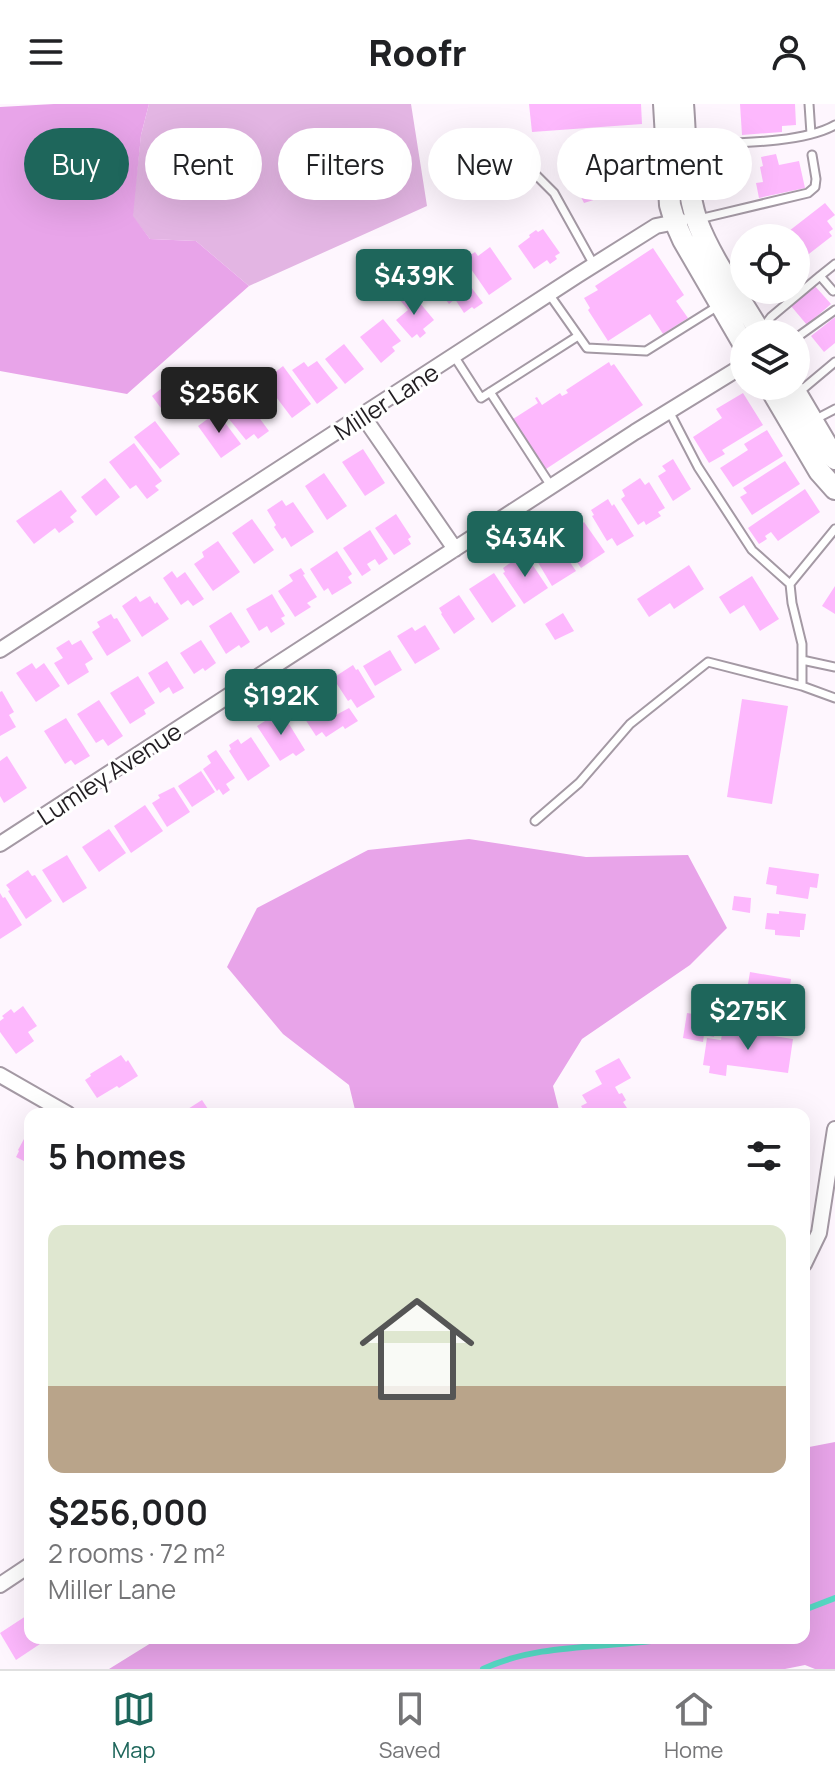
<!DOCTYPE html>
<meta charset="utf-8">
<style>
:root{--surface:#fff;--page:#f6f6f6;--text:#202124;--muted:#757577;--line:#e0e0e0;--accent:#1e665b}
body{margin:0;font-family:Manrope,sans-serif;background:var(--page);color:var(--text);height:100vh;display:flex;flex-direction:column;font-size:30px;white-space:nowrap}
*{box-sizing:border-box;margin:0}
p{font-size:26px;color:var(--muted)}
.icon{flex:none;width:44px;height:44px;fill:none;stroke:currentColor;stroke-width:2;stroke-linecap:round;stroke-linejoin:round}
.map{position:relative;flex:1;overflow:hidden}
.panel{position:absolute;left:24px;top:1004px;width:786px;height:536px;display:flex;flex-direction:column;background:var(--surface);border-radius:16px;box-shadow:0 8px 32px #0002}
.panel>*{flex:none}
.guide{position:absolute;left:24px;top:24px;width:788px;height:72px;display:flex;gap:16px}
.buttons{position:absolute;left:730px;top:120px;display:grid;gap:16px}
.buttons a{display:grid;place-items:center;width:80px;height:80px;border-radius:50%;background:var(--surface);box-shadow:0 8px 32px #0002;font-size:40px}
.price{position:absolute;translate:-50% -68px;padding:0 18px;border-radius:8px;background:var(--accent);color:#fff;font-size:26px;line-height:52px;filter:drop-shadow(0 2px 4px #0008)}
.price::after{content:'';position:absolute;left:50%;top:48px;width:24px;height:18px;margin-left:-12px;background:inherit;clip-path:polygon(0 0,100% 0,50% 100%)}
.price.active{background:#222;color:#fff}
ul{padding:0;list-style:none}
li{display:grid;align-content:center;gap:16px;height:424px;padding:0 24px}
li span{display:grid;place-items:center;height:248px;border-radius:16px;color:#555}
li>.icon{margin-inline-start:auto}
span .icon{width:144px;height:144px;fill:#fffc;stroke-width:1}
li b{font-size:34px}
h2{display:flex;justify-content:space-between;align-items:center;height:96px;padding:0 24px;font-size:34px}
.tag{padding:0 28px;border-radius:36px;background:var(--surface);box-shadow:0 8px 32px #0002;font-size:28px;line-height:72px}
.tag.active{background:var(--accent);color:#fff}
header{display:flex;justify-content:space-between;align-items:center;height:104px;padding:0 24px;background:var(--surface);font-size:36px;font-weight:800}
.tab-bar{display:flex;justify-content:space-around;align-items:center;height:112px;border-top:2px solid var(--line);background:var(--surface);font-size:22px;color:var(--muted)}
.tab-bar a{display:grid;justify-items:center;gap:4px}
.tab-bar .active{color:var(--accent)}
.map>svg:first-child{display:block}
.green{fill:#e3b5e3}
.forest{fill:#e8a4e9}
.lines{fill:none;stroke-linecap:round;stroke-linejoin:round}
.stream{stroke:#56dac5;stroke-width:6}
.building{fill:#fdb8fd}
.service-casing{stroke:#a499a4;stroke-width:11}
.minor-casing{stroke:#a499a4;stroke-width:18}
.secondary-casing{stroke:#a499a4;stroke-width:24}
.service{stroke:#fff;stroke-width:7}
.minor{stroke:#fff;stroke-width:14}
.secondary{stroke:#fff;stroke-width:20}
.labels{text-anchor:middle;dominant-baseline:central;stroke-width:6;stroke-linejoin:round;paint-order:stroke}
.street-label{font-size:24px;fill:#221e22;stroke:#fff}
</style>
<header><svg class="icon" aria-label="menu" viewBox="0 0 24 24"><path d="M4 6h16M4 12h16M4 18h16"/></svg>Roofr<svg class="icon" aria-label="person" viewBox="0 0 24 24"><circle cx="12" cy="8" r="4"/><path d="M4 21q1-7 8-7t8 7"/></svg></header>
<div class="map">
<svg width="835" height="1565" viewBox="0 0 835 1565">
<rect width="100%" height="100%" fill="#fef6fe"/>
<path class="green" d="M149 0H411L427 102 249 182 196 137 150 135 132 112 141 31Z"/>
<path class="forest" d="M54 0H149L141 31 133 112 150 135 196 137 249 182 127 290 0 267V3Z
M469 735 586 753 688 751 727 824 690 861 582 935 553 982 560 1010H356L349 981 283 930 227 863 257 804 368 746Z
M835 1338V1565H815L805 1561 785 1565H109L159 1534H804V1344Z"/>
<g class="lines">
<path class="stream" d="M804 1506 835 1494
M483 1565C539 1538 611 1545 672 1534"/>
</g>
<path class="building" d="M529 0H641L642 20 532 28Z
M740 0H795L796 21 782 22V28L742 31Z
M642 25 644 58 576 62 574 33 620 31 619 26Z
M776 50 779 61 799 57 805 84 759 94 756 79 763 78 760 63 763 62 761 53Z
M644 62 645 80 584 99 579 89 578 66Z
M825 99 835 111 827 117 833 125 829 128 832 132 796 160V134H780Z
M543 125 560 149 555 152 557 155 550 160 547 156 534 165 518 142 530 133 529 131 536 126 538 128Z
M490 143 512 175 489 191 464 155 475 148 478 152Z
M653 144 684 191 676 197 688 214 663 230 650 210 608 237 588 206 590 204 584 194 598 186 595 182Z
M437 170 446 183 462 171 483 199 474 205 472 203 464 209 455 195 449 200 443 192 440 195 427 177Z
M814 181 831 200 807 221 791 202Z
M411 188 434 216 423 225 426 229 420 234 417 230 412 234 396 216 408 206 400 196Z
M835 213V239L824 248 811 232Z
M383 215 401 237 392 243 395 247 381 259 360 233Z
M344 240 364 265 345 280 325 255Z
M317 257 338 284 317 300 292 266 304 258 308 263Z
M609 258 611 262 614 260 643 301 546 365 513 315 538 299 535 294 537 293 542 301 560 289 562 292 568 289 566 286Z
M283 262 311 300 292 314 264 277Z
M162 284 177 304 166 311 152 292Z
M743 289 763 321 722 346 725 350 709 359 693 333 722 314 716 305Z
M249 300 269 327 258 335 254 330 246 336 229 315Z
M217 308 241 340 221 354 198 322Z
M155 317 180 350 160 365 134 333Z
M767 326 783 352 733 383 720 364 748 346 744 340Z
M134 339 162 377 155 382 159 386 147 395 136 381 130 385 109 358Z
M363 345 385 379 365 392 342 358Z
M673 355 691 385 673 397 658 372 666 367 662 362Z
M785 357 800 380 752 411 740 393 747 389 743 384Z
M324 369 347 402 327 416 305 382Z
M105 374 120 393 96 412 81 393Z
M640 374 645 381 649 378 665 404 658 408 661 412 646 421 644 417 638 421 621 395 625 392 622 386Z
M805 385 820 408 778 437 771 428 765 432 767 435 759 440 748 424Z
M61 386 77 407 70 413 74 418 59 429 55 424 34 440 16 417Z
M608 395 612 402 614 400 634 432 617 442 612 434 607 437 592 412 594 411 591 406Z
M282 396 286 402 293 398 314 428 291 443 285 433 282 435 274 423 276 421 267 406Z
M396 410 411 433 408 435 411 440 394 451 375 424Z
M578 413 583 419 584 418 605 448 581 464 559 432 561 431 558 427Z
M252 415 274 446 254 460 232 429Z
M370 426 388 455 379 461 375 455 367 460 371 466 362 472 343 444Z
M552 432 576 467 552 482 530 445Z
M218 437 240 468 213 487 194 460 204 453 202 448Z
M337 447 352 470 348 473 352 479 332 491 328 484 324 487 310 465Z
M523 450 526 455 528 454 548 484 524 500 503 469 505 468 503 464Z
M689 461 704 485 674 505 670 499 649 513 637 495Z
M301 464 305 470 303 471 317 493 307 499 311 503 295 513 278 487 293 477 289 471Z
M172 467 177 474 185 468 204 495 193 502 188 496 181 501 163 474Z
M494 469 516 502 492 519 469 485Z
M752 472 779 515 760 527 744 501 730 510 719 493Z
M835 482V510L822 502Z
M272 490 285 512 281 514 285 520 271 529 267 522 259 527 246 505Z
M459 491 475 515 454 530 441 510 442 509 439 504Z
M136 492 140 498 150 492 155 500 157 498 169 515 142 533 122 502Z
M231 508 250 538 241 544 239 541 226 550 209 522Z
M563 509 574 527 555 536 545 520Z
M111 510 114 515 117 514 131 537 107 552 92 528 100 523 97 518Z
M425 521 440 545 415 560 397 532 412 523 415 527Z
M69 536 72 541 81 536 93 555 85 560 89 568 68 581 54 559 63 554 56 544Z
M201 536 216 559 205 567 203 564 194 570 180 549Z
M390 546 402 566 375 582 363 562Z
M167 557 184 584 173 590 169 583 160 589 148 569Z
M32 559 36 565 44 559 60 582 36 598 16 569Z
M353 561 356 566 358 565 375 593 357 604 351 595 348 597 333 574Z
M138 572 155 599 144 606 146 610 130 620 110 589Z
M318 581 336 611 349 604 358 617 345 625 343 622 326 633 322 628 316 632 296 601 307 594 304 589Z
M2 587 14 608 9 611 16 623 0 632V588Z
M742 595 788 602 772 700 727 693Z
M99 596 123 632 108 642 103 635 96 639 77 610Z
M281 607 305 646 296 652 293 649 280 657 257 622Z
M66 614 90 652 75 661 71 656 65 660 44 627Z
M251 633 270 662 248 677 229 647 231 645 229 641 238 635 241 640Z
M216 646 235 674 226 680 230 686 223 691 219 685 217 687 203 665 211 659 207 652Z
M7 652 27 684 4 699 0 692V657Z
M201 667 215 688 192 703 178 682Z
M174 683 190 708 167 723 152 699 160 694 158 691Z
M145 701 163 727 131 749 114 722Z
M109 725 126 749 99 768 82 743Z
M67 751 87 784 63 799 42 766Z
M769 763 819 770 817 784 810 783 808 795 776 790 777 782 766 780Z
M28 766 32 772 35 771 52 797 26 815 8 787 10 786 6 781Z
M0 789 3 794 5 793 22 821 0 835Z
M734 792 751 794 750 809 732 806Z
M779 807 806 810 804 826H800V833L775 831V826L765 825 767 809 779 810Z
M750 868 791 875 789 890H793L790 909 771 905 772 901H768V903L749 899 751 887 747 886Z
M722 888 737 890 733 913 719 911Z
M23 902 37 922 28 928 34 937 16 950 0 928V917L4 914 2 912 11 905 14 909Z
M687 909 717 914 714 933 704 931 703 938 683 934Z
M723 924 793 935 788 969 727 961 726 972 709 969 710 962 703 961 707 934 721 936Z
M121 951 126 958 128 956 138 972 119 984 117 982 97 994 85 976 91 972 90 970Z
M619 954 631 974 615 983 619 990 622 989 626 996 623 998 627 1004 615 1010H586L581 1002 587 999 582 991 602 980 595 967Z
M202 996 208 1005 203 1009 204 1010H180Z
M30 1024V1060L16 1053 19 1047 18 1046Z
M26 1512 30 1518V1534H40L43 1538 16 1556 0 1529Z"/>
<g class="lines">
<g class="service-casing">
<path id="service" d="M809 0 811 30
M688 41C728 39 802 40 835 21
M535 70 554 89 594 161
M699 115 808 89 815 83 816 75 812 51
M820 172 835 160
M549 190 587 244 646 247 718 202
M761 226 771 213 820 172 833 187
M796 234 835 206
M454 252 481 294 578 232
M490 288 551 382
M798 289 835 258
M669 307 698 363 752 446 790 480
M816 315 835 305
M802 556 835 563
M802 582V540L792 499 790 480 835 425
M535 717 579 679 630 620 708 558 802 582 835 594"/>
</g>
<g class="minor-casing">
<path id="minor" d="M363 312 455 445
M0 546 578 171 656 122 681 117
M0 740 635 328 744 261
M0 971 68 1010
M804 1160 819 1129 835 1025
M0 1481 30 1461"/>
</g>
<g class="secondary-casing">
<path id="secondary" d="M664 0 670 101 675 118 683 136 744 241
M683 0C686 35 685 84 697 117 712 157 740 193 761 230
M769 282 819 367 835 385
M792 282 835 355"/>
</g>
<use href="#service" class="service"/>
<use href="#minor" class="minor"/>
<use href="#secondary" class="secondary"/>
</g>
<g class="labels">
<g class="street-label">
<text transform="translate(386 297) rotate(-33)">Miller Lane</text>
<text transform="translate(109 669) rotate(-33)">Lumley Avenue</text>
</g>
</g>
</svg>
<div class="buttons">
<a><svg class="icon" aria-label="locate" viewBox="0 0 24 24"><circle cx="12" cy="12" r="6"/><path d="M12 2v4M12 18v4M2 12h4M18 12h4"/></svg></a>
<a><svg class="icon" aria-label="layers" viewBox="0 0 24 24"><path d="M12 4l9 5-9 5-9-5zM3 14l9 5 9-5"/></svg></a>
</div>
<b class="price" style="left:414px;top:213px">$439K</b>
<b class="price active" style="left:219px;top:331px">$256K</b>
<b class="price" style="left:525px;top:475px">$434K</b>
<b class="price" style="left:281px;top:633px">$192K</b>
<b class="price" style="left:748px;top:948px">$275K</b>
<div class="guide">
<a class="tag active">Buy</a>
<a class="tag">Rent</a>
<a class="tag">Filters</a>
<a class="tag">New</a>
<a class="tag">Apartment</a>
</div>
<section class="panel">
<h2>5 homes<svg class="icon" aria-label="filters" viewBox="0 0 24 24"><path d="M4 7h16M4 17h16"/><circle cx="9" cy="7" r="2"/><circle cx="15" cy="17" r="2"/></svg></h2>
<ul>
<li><span style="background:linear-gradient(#dfe7d0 65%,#b9a48a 0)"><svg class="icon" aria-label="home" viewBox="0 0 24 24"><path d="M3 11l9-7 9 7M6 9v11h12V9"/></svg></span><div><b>$256,000</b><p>2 rooms · 72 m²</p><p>Miller Lane</p></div></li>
</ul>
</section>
</div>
<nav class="tab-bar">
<a class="active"><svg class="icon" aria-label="map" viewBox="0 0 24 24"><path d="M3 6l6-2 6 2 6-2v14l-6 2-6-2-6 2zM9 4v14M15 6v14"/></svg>Map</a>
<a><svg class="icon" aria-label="saved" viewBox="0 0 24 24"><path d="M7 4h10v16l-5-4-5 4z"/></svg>Saved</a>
<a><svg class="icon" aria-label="home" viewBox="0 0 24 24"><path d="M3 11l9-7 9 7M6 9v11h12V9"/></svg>Home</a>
</nav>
